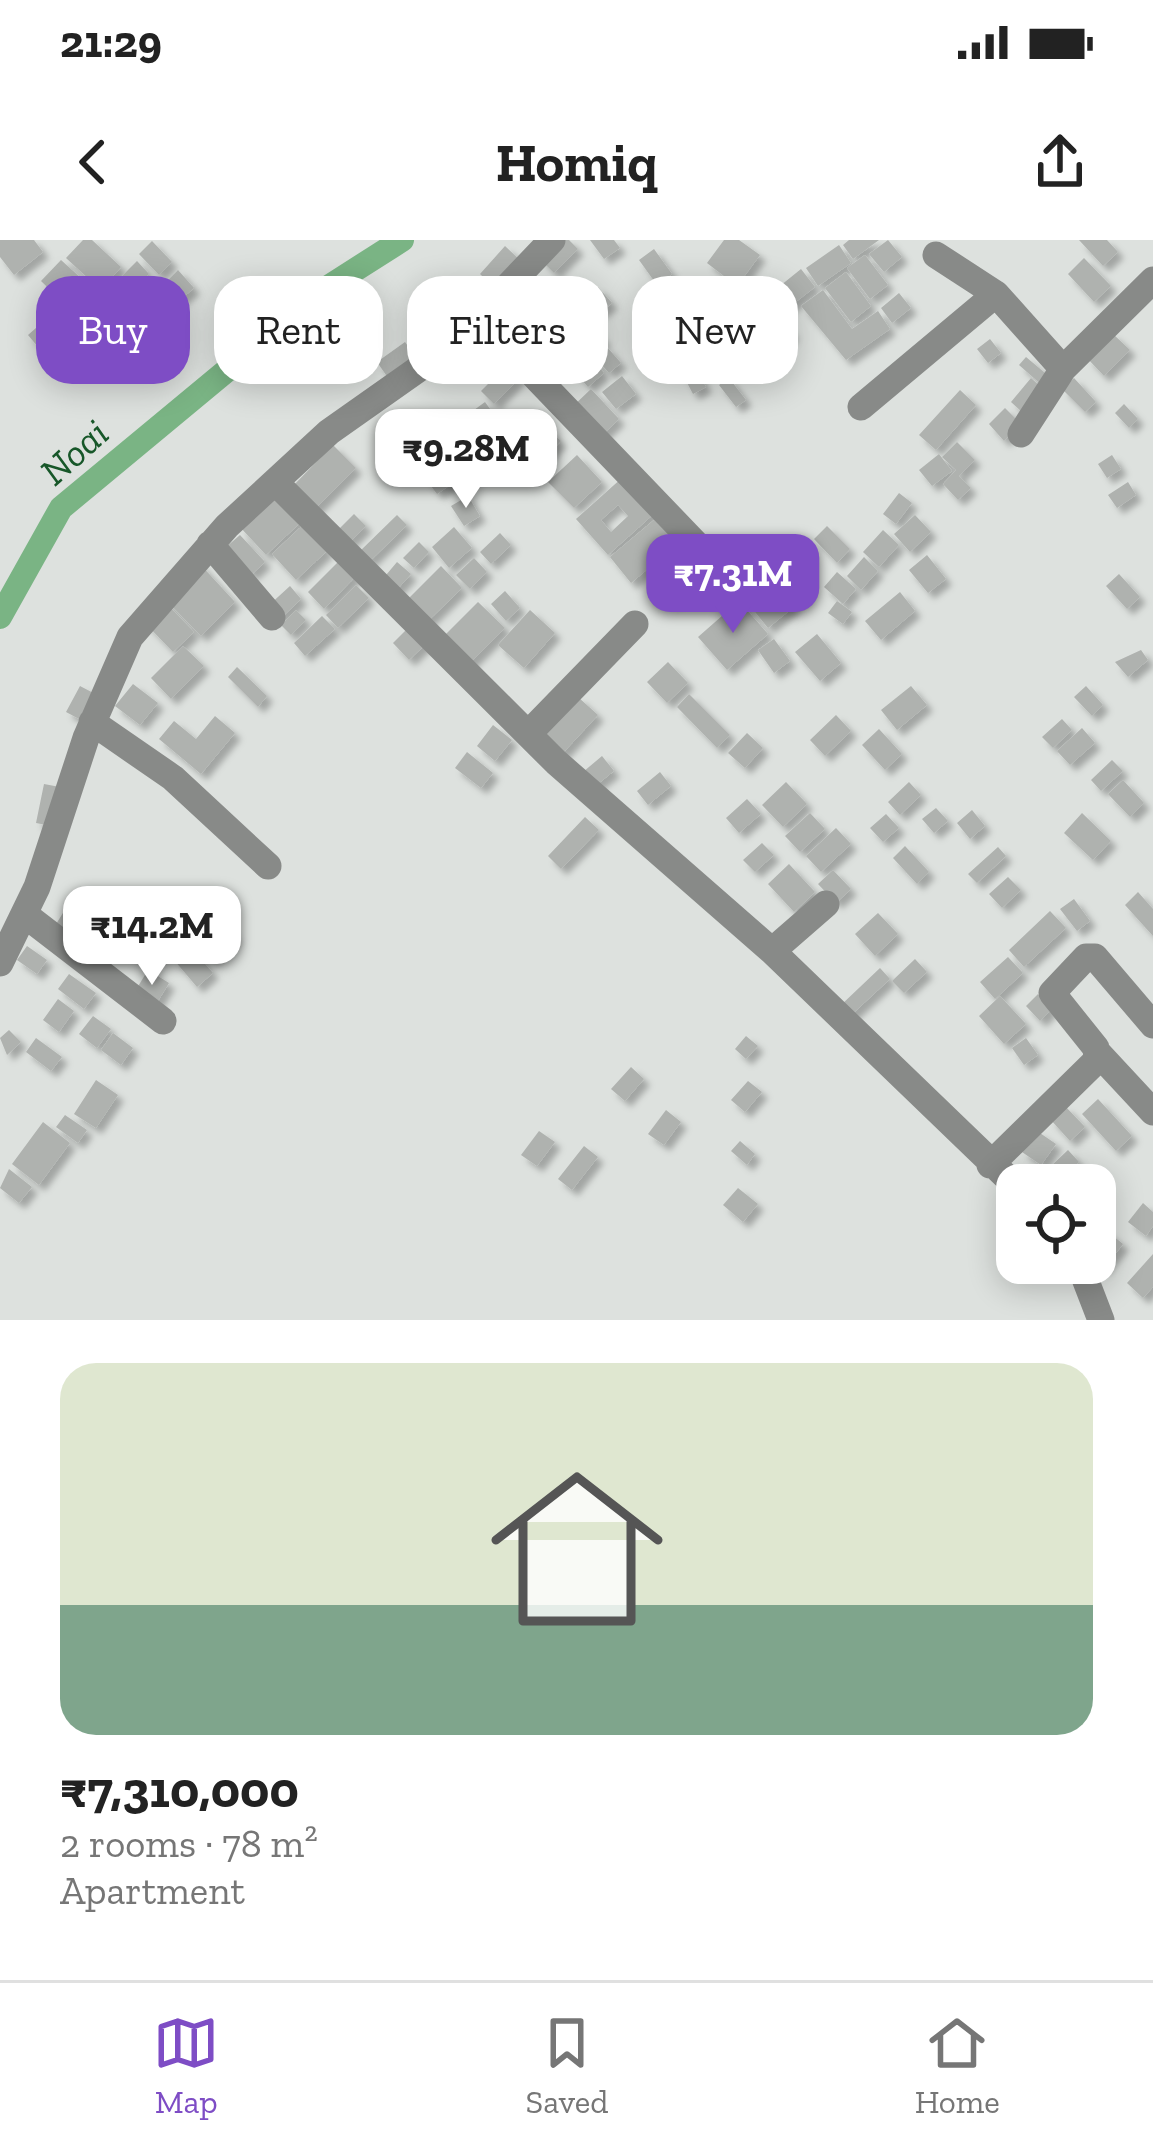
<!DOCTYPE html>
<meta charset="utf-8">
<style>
:root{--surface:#fff;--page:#f6f6f6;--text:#222;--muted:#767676;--line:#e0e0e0;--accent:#7e4dc5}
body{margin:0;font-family:"Zilla Slab",serif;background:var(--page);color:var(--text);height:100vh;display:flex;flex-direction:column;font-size:45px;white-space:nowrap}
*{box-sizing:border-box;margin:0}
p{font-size:39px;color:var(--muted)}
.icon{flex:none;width:66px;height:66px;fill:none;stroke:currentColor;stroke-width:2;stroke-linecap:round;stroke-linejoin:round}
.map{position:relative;height:1080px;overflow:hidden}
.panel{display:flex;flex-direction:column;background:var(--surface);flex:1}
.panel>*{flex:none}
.guide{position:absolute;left:36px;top:36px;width:1083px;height:108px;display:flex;gap:24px}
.tools{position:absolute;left:996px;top:924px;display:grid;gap:24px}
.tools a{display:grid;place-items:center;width:120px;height:120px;border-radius:24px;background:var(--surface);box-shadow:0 6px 30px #0003;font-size:60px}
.price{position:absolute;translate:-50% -102px;padding:0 27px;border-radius:24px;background:#fff;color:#222;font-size:39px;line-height:78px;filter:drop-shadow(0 3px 6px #0008)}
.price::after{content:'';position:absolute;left:50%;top:72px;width:36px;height:27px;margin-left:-18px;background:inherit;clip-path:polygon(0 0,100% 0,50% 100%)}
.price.on{background:var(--accent);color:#fff}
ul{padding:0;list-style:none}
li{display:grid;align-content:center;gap:24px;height:636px;padding:0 60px}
li span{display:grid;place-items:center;height:372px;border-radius:36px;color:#555}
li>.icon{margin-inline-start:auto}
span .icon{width:216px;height:216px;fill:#fffc;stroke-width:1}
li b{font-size:51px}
.chip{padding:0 42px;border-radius:36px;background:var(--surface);box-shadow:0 6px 30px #0003;font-size:42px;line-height:108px}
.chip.on{background:var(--accent);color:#fff}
.status{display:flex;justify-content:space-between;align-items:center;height:84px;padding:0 60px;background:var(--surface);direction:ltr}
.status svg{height:33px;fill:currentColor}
header{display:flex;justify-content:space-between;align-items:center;height:156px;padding:0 60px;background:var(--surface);font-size:54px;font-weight:800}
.tabs{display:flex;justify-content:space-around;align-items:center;height:168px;border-top:3px solid var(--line);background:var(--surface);font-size:33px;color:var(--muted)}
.tabs a{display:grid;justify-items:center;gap:6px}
.tabs .on{color:var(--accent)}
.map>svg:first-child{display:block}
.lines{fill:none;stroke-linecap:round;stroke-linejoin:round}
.canal{stroke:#7ab484;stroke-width:24}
.building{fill:#afb2af;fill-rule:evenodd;filter:url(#shadow)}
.minor{stroke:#888a88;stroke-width:27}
.labels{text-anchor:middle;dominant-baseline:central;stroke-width:9;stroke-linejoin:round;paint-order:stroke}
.water-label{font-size:39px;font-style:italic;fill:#175729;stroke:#dde1de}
</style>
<div class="status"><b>21:29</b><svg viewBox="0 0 49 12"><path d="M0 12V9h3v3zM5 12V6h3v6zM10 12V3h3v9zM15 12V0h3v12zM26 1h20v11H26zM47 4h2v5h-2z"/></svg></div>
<header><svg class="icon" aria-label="back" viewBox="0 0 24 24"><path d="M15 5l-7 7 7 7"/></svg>Homiq<svg class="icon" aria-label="share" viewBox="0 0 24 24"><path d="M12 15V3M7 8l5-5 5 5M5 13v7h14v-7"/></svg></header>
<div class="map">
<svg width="1153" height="1080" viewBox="0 0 1153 1080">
<defs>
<filter id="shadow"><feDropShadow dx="6" dy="6" stdDeviation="3" flood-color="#0004"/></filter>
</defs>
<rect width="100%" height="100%" fill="#dde1de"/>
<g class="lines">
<path class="canal" d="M0 377 61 268 325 49 402 0"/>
</g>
<path class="building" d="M0 0H34L43 12 14 35 0 17Z
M83 0H92L121 27 101 50 66 18Z
M557 0H569L578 9 554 33 539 18Z
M590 0H614L620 8 604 19Z
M724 0H739L760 15 737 46 707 23Z
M849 0H879L853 19 843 5Z
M888 0 902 17 884 32 869 14Z
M1079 0H1107L1118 12 1103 26Z
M152 1 172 22 159 35 139 14Z
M839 5 851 23 818 46 806 28Z
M505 6 523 23 498 51 480 34Z
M654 9 672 34 657 45 639 20Z
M865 15 888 45 870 59 847 28Z
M1084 18 1111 46 1094 62 1068 34Z
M61 20 94 50 74 73 41 41Z
M137 21 149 34 129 54 117 41Z
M801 29 815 47 788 68 775 50Z
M178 30 194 48 179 61 164 44Z
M846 32 871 66 851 82 825 48Z
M547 36 560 51 542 67 529 52Z
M149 39 164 54 153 65 138 50Z
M598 47 612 63 600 73 586 57Z
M823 50 852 89 878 71 890 89 846 120 801 66Z
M899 53 911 68 892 83 881 68Z
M129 56 141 68 124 86 112 74Z
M61 66 77 85 44 114 28 95Z
M519 67 530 78 513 95 502 84Z
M543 76 560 95 549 103 533 84Z
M782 81 793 94 763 120 752 108Z
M102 84 118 99 107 109 92 94Z
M591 84 605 101 592 112 578 94Z
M1112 93 1130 110 1104 136 1087 118Z
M990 99 1001 113 988 123 977 109Z
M405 102 419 122 391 142 377 122Z
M579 104 604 133 588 147 563 118Z
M491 106 503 119 489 132 477 119Z
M606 106 621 123 609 133 594 116Z
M1026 117 1051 138 1043 146 1019 125Z
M511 121 524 134 494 164 481 151Z
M695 127 706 147 693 154 682 133Z
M622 136 636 154 616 169 602 152Z
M729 138 746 160 736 167 719 145Z
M1031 138 1042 148 1022 172 1011 162Z
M1074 138 1096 162 1085 172 1062 149Z
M591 149 619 179 598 199 569 170Z
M960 150 976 165 936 210 919 195Z
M485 162 493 173 478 184 470 173Z
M1124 164 1138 179 1129 188 1115 173Z
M1005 168 1021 184 1004 201 989 184Z
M538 180 561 201 546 217 524 195Z
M501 193 520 209 507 225 489 209Z
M957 202 975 220 959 236 971 248 958 260 943 244 956 230 942 217Z
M333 205 356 228 311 273 289 250Z
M939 214 952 231 932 246 919 230Z
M577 215 602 242 574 268 548 242Z
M1112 215 1121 229 1107 238 1098 224Z
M450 221 462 237 437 254 425 238Z
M623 237 657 271 608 315 576 279ZM618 265 628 276 611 292 601 280Z
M1128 242 1136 255 1117 268 1108 255Z
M899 253 912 263 896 284 883 274Z
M276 254 301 282 266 315 240 287Z
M468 256 480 276 464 286 451 266Z
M354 274 366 286 349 303 337 291Z
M397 275 407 285 369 322 359 312Z
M660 275 682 300 631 343 610 317Z
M915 275 931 292 910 312 894 294Z
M304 284 328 310 296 340 272 314Z
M827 286 850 309 837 323 814 299Z
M454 287 472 308 449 328 432 307Z
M883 290 899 305 879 327 863 312Z
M500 293 511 305 491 324 480 312Z
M240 295 265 322 251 335 225 308Z
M419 302 429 312 414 328 403 318Z
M686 304 710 331 672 363 649 335Z
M927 315 946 339 928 353 909 330Z
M864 317 878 331 861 350 847 336Z
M474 318 487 332 470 349 456 335Z
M340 320 356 336 324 369 308 352Z
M397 322 411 334 394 353 381 341Z
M199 323 235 362 201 396 164 358Z
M441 326 462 348 426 383 405 362Z
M837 332 856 349 843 364 824 347Z
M716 333 736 355 722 369 702 347Z
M1119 334 1140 357 1127 369 1106 346Z
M774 340 795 366 768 388 747 362Z
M356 345 369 358 338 388 326 375Z
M290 346 301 359 279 380 267 367Z
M505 351 520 368 506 381 491 364Z
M900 352 915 371 881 400 865 381Z
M739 361 768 394 727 430 698 397Z
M837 361 852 372 843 384 828 373Z
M165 362 194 392 173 412 144 382Z
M478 362 505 388 468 425 441 399Z
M296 370 306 380 291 395 281 385Z
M530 370 555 393 524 428 498 405Z
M322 376 335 389 305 416 294 403Z
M411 385 428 402 409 420 393 403Z
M817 394 841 423 820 441 795 412Z
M774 399 790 421 774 433 758 410Z
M183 406 204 426 171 459 151 438Z
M1141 410 1148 420 1128 437 1115 422Z
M668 422 688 443 667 463 647 442Z
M237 427 267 456 258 467 228 437Z
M133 444 158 463 140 485 115 466Z
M80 446 99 456 85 482 66 472Z
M911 446 927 465 897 490 881 470Z
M1086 446 1103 465 1092 476 1074 457Z
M689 454 730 495 717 508 677 467Z
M578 457 598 475 562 514 542 495Z
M836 475 851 491 825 516 810 500Z
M215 476 235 493 201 534 159 499 174 481 196 499Z
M1062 479 1072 490 1053 508 1042 497Z
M493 485 512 500 495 521 477 506Z
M1082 488 1095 503 1070 525 1057 511Z
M879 489 902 514 885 530 862 505Z
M747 493 763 508 745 528 728 513Z
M467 512 493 533 481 548 455 528Z
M602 516 614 531 594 547 583 532Z
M1112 520 1123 531 1101 551 1091 540Z
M660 532 671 546 648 565 637 551Z
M1123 540 1144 563 1130 577 1108 554Z
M786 542 807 564 783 587 762 565Z
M909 542 921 555 900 575 888 562Z
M44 544 65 548 57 587 36 583Z
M747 559 761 574 739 593 726 578Z
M936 568 948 581 934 593 922 579Z
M972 570 985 586 970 599 957 583Z
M810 573 825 589 800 612 785 596Z
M1082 573 1111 601 1093 620 1064 593Z
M886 574 899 588 883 602 870 588Z
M585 577 599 590 561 629 548 616Z
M836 588 851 604 821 632 806 616Z
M762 603 774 615 755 632 743 620Z
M905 606 929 632 917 644 893 618Z
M998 607 1006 616 977 643 968 634Z
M789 624 815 652 794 672 768 644Z
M833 630 851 649 836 663 818 644Z
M1008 637 1021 650 1002 668 989 654Z
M1138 652 1153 669V696L1125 665Z
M1074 659 1090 681 1077 691 1060 669Z
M71 660 84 668 67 697 53 689Z
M1050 671 1066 688 1024 727 1009 710Z
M878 673 898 694 875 716 855 694Z
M221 681 236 697 212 720 197 703Z
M27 706 47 720 37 734 17 720Z
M190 707 213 733 197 747 174 720Z
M1008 717 1023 733 995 759 980 742Z
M915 719 927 732 904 753 892 741Z
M880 728 890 739 850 776 840 766Z
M148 730 169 743 155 766 134 753Z
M69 734 96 753 84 769 58 749Z
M1038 754 1052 769 1040 781 1026 766Z
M1000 756 1026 784 1004 804 979 776Z
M58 759 74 771 59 792 43 780Z
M93 776 111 789 97 808 79 794Z
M9 790 21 802 7 815 0 798Z
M113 793 133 808 121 825 101 810Z
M746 796 758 806 746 819 735 809Z
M36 798 62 817 51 831 26 812Z
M1026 798 1038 815 1024 825 1012 808Z
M631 827 644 839 625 861 611 849Z
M96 840 118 855 96 888 74 874Z
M748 841 762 852 745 872 731 860Z
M1098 859 1132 896 1116 911 1082 874Z
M1065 866 1085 887 1070 901 1050 879Z
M666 870 681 882 664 905 648 894Z
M65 875 87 890 78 903 56 887Z
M43 882 70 903 39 945 12 924Z
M539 891 555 902 537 926 521 915Z
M1037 891 1056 904 1041 925 1022 912Z
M740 901 755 914 747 925 731 911Z
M584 906 598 917 572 950 558 939Z
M1068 910 1079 922 1063 937 1052 925Z
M9 929 32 947 19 963 0 948Z
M738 948 758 964 743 982 723 965Z
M1143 963 1153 972V986L1146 996 1128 982Z
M1107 991 1123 1004 1103 1030 1095 1024V1006Z
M1153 1014V1047L1143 1058 1127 1043Z"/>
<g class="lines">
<path class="minor" d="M936 15 996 54
M480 79 742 352
M861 167 996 54 1063 129
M1021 194 1063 129 1153 40
M275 242 556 522 772 711 1017 947
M210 304 272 377
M92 482 173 538 268 626
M528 494 635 384
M24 674 163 781
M772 711 826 664
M0 723 37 647 86 498 130 397 227 286 329 192 451 106 552 0
M1099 814 1153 872
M990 925 1097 820 1096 808 1052 753 1086 717H1095L1153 785
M1079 1023 1101 1080"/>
</g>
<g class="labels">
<g class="water-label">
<text transform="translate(74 212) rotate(-42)">Noai</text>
</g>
</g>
</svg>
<div class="tools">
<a><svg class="icon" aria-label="locate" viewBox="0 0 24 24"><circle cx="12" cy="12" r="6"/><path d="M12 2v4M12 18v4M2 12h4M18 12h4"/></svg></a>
</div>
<b class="price" style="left:466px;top:271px">₹9.28M</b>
<b class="price on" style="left:733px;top:396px">₹7.31M</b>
<b class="price" style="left:152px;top:748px">₹14.2M</b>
<div class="guide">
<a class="chip on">Buy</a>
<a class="chip">Rent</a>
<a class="chip">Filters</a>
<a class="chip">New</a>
</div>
</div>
<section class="panel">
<ul>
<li><span style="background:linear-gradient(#dfe7d0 65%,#7fa58c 0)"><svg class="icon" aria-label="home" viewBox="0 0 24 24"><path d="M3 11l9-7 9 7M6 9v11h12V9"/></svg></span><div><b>₹7,310,000</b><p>2 rooms · 78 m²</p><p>Apartment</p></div></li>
</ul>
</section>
<nav class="tabs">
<a class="on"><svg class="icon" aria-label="map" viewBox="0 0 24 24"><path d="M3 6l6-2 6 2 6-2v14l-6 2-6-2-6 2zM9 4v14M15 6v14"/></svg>Map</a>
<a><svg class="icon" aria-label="saved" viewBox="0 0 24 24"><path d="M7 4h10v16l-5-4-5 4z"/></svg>Saved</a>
<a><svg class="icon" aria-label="home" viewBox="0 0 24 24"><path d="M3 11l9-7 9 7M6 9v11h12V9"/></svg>Home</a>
</nav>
